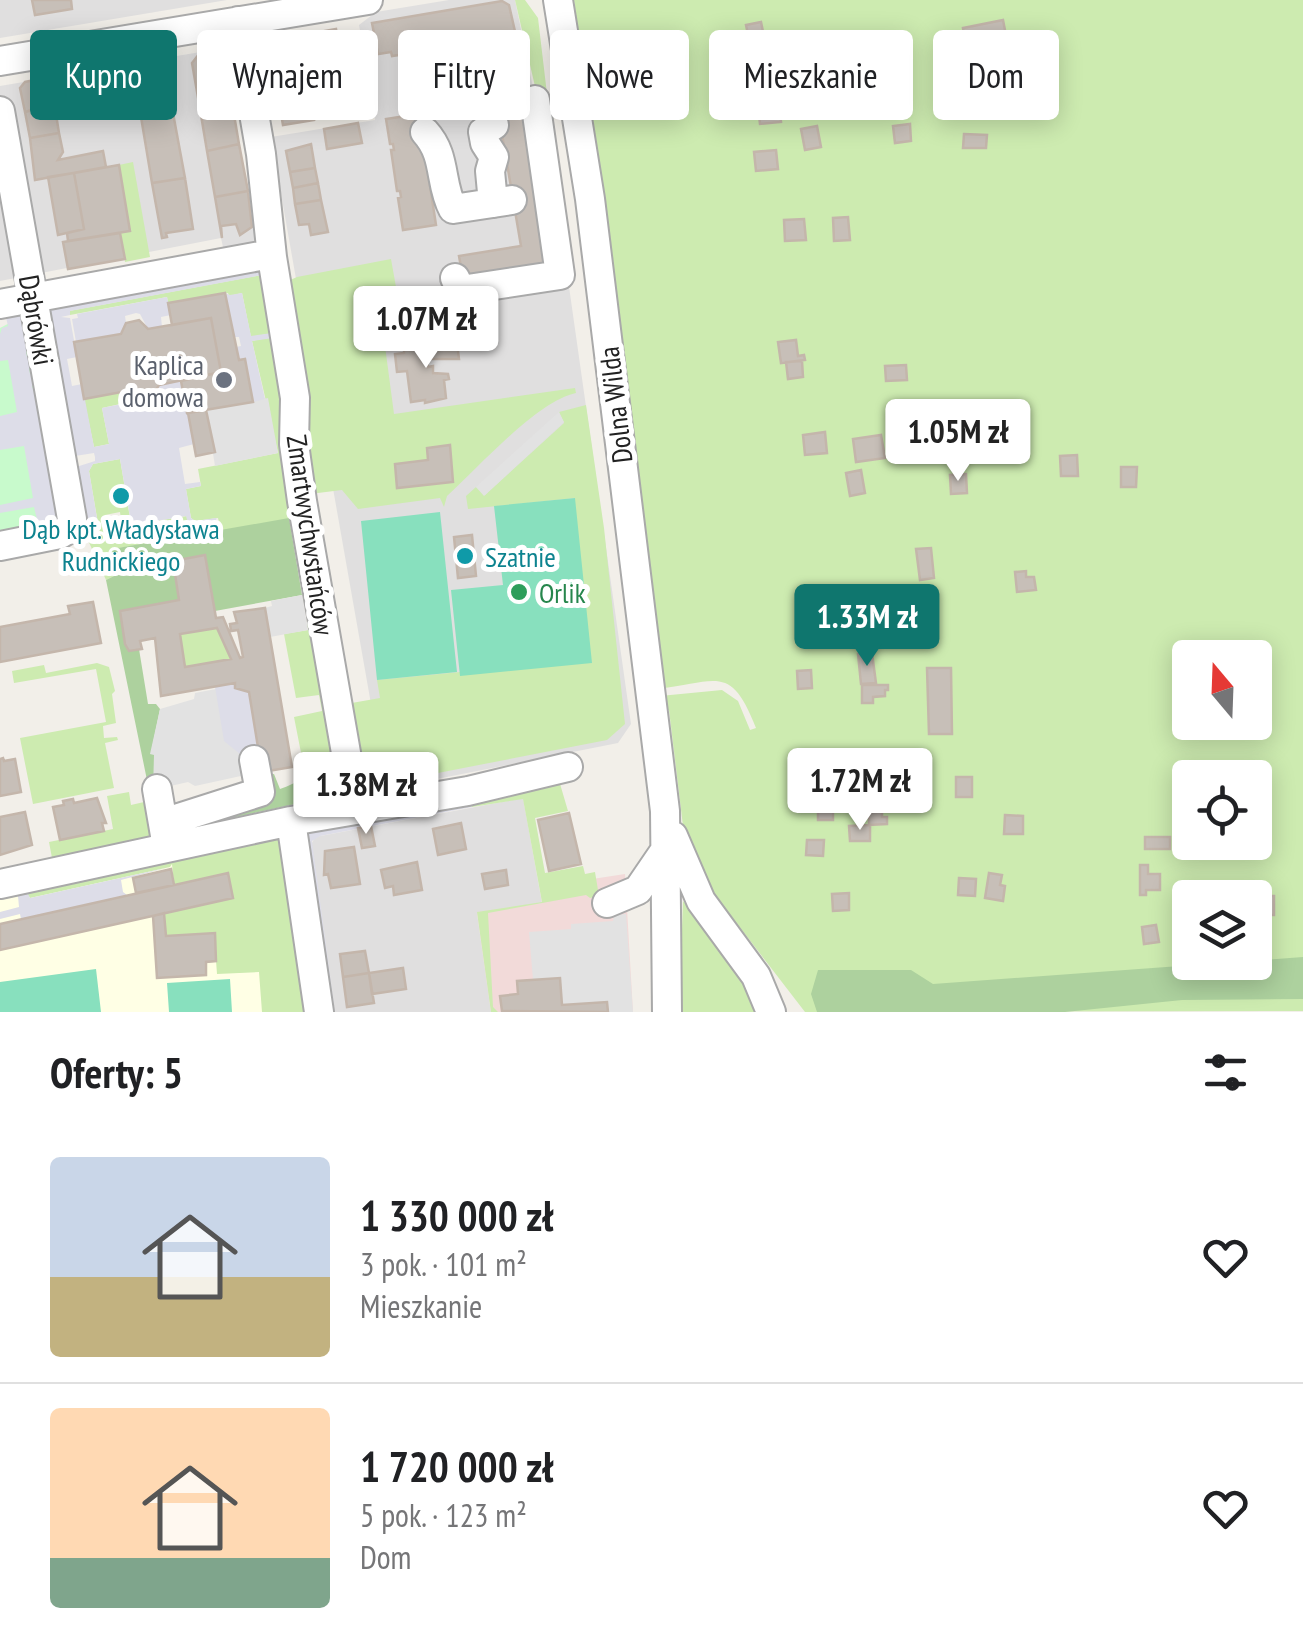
<!DOCTYPE html>
<html lang="pl">
<meta charset="utf-8">
<style>
:root{--surface:#fff;--page:#f2f2f2;--text:#202124;--muted:#757577;--line:#e0e0e0;--accent:#0f766e}
body{margin:0;font-family:"PT Sans Narrow",sans-serif;background:var(--page);color:var(--text);height:100vh;display:flex;flex-direction:column;font-size:38px;white-space:nowrap}
*{box-sizing:border-box;margin:0}
p{font-size:32px;color:var(--muted)}
.icon{flex:none;width:55px;height:55px;fill:none;stroke:currentColor;stroke-width:2;stroke-linecap:round;stroke-linejoin:round}
.map{position:relative;height:1012px;overflow:hidden}
.drawer{display:flex;flex-direction:column;background:var(--surface);flex:1}
.drawer>*{flex:none}
.guide{position:absolute;left:30px;top:30px;width:1245px;height:90px;display:flex;gap:20px}
.needle{width:65px;rotate:341deg}
.fabs{position:absolute;left:1172px;top:640px;display:grid;gap:20px}
.fabs a{display:grid;place-items:center;width:100px;height:100px;border-radius:10px;background:var(--surface);box-shadow:0 5px 25px #0003;font-size:50px}
.price{position:absolute;translate:-50% -85px;padding:0 22px;border-radius:10px;background:#fff;color:#222;font-size:32px;line-height:65px;filter:drop-shadow(0 2px 5px #0008)}
.price::after{content:'';position:absolute;left:50%;top:60px;width:30px;height:22px;margin-left:-15px;background:inherit;clip-path:polygon(0 0,100% 0,50% 100%)}
.price.current{background:var(--accent);color:#fff}
ul{padding:0;list-style:none}
li{display:flex;align-items:center;gap:30px;height:250px;padding:0 50px}
li+li{border-top:2px solid var(--line)}
li span{display:grid;place-items:center;flex:none;width:280px;height:200px;border-radius:10px;color:#555}
li>.icon{margin-inline-start:auto}
span .icon{width:120px;height:120px;fill:#fffc;stroke-width:1}
li b{font-size:42px}
h2{display:flex;justify-content:space-between;align-items:center;height:120px;padding:0 50px;font-size:42px}
.chip{padding:0 35px;border-radius:10px;background:var(--surface);box-shadow:0 5px 25px #0003;font-size:35px;line-height:90px}
.chip.current{background:var(--accent);color:#fff}
.map>svg:first-child{display:block}
.residential{fill:#e0dfdf}
.commercial{fill:#f2dad9}
.education{fill:#ffffe5}
.grass{fill:#cdebb0;fill-rule:evenodd}
.forest{fill:#add19e}
.park{fill:#c8facc}
.pitch{fill:#88e0be}
.parking{fill:#e2e2e2}
.plaza{fill:#dddde8}
.building{fill:#c7bfb8;stroke:#c4b6ab;stroke-width:2.5;fill-rule:evenodd}
.lines{fill:none;stroke-linecap:round;stroke-linejoin:round}
.minor-casing{stroke:#a9a9a9;stroke-width:32}
.minor{stroke:#fff;stroke-width:28}
.worship-dot{fill:#6b7280;stroke:#fff;stroke-width:4}
.culture-dot{fill:#0f9aa8;stroke:#fff;stroke-width:4}
.leisure-dot{fill:#2e9e5b;stroke:#fff;stroke-width:4}
.labels{text-anchor:middle;dominant-baseline:central;stroke-width:10;stroke-linejoin:round;paint-order:stroke}
.street-label{font-size:28px;fill:#222;stroke:#fff}
.worship-label{font-size:28px;fill:#5b616d;stroke:#fff;text-anchor:end}
.culture-label{font-size:28px;fill:#0d838f;stroke:#fff}
.leisure-label{font-size:28px;fill:#27864d;stroke:#fff;text-anchor:start}
</style>
<div class="map">
<svg width="1303" height="1012" viewBox="0 0 1303 1012">
<rect width="100%" height="100%" fill="#f2efe9"/>
<path class="residential" d="M0 0H227L0 38Z
M449 0H515L558 209 631 724 618 743 386 789 271 137 375 120 359 25 376 12Z
M218 49 224 52 258 256 226 261 221 238 0 281V86Z
M523 798 542 903 477 913 491 1012H335L311 845 315 837Z"/>
<path class="commercial" d="M625 874 633 1012H491L477 912 542 903 540 887Z"/>
<path class="education" d="M275 849 297 1012H0V900L150 866Z"/>
<path class="grass" d="M515 0H525L538 18 547 94 537 95Z
M574 0H1303V1011L805 1012 708 886 683 826 669 710H662L660 696 722 690 738 701 750 730 756 728C731 665 719 681 659 689ZM1190 658H1255V722H1190ZM1190 778H1255V842H1190ZM1190 898H1255V962H1190Z
M133 162 150 257 125 262 120 233 130 230 119 165Z
M391 259 406 343 385 346 394 414 575 388 576 393C537 401 479 467 447 496L444 507 440 498 358 509 342 490 310 494 288 281 297 277Z
M262 275 273 333 251 337 242 293 229 296 228 293 168 303 167 297 70 315 69 311Z
M273 337 312 601 304 602 289 519 113 549 116 575 106 580 87 538 100 535 89 471 93 464 120 459 130 518 121 519 120 512 105 515 108 531 123 528 121 522 131 520 132 525 187 516 189 527 219 523 218 518 195 521 191 518 186 489 201 486 198 469 278 453 252 341Z
M132 390 143 399 102 408 109 444 94 447 84 399Z
M586 405 604 528 625 724 607 740 361 788 346 704 380 698 377 680 460 672 575 498 468 509 466 496 476 487 485 495 564 423 559 412Z
M316 623 339 758 303 763 294 717 322 711 319 695 296 698 284 634 308 630 307 624Z
M217 628 231 659 185 667 180 634Z
M97 663 109 667 115 691 112 694 116 723 103 726 104 738 117 737 118 740 105 743 114 788 33 804 20 738 106 722 96 669 14 683 12 671 44 665 46 673Z
M558 777 568 811 535 818 545 873 583 866 585 874 595 872 599 896 590 898 586 895 488 913 493 1007 498 1012H491L477 912 542 902 523 799 472 807 470 797Z
M149 790 158 835 52 858 49 842 113 829 107 796 129 792 131 805 144 802 143 792Z
M278 836 312 1012H262L259 972 217 974 214 933 166 936 164 913 233 898 228 873 174 885 172 864 170 867 30 898 27 894Z
M683 901 749 982 761 1012H679Z"/>
<path class="forest" d="M289 518 302 595 215 611 204 555 173 561 179 600 120 611 129 650 139 649 148 704H156L160 709 151 753 154 754 156 824 106 580 116 575 112 549Z
M331 767 335 792 332 796 172 831 262 776 274 774 280 789C299 783 311 771 331 767Z
M1303 957V999L1182 1000 1065 1012H817L811 994 818 970H911L933 984Z"/>
<path class="park" d="M23 316 62 507 56 520 51 522 0 531V328Z"/>
<path class="pitch" d="M575 498 592 663 460 676 451 590 503 585 494 506Z
M440 512 457 672 377 680 361 521Z
M96 969 101 1012H0V982Z
M230 979 232 1012H169L167 983Z"/>
<path class="parking" d="M268 398 278 453 215 466 206 410Z
M559 412 564 422 484 496 476 487Z
M302 595 308 630 270 637 265 608 272 606 271 601Z
M216 689 225 740 247 759 250 774 195 786 188 782 153 790 154 755 150 754 160 709 194 699 195 693Z
M626 914 633 1012H608L606 1002 562 1005 560 978 533 980 529 932 571 929V924L613 921 614 915Z"/>
<path class="plaza" d="M261 268 269 277 290 399 285 408 273 338 252 341 265 399 253 402 245 360H239L236 347 241 346 239 337H234L225 293 230 295 242 293 251 336 272 333 262 275 70 311V315L61 317 70 318 77 357 67 359 72 386 82 384 94 447 109 444 102 408 151 398 150 402 139 404 140 407 149 408 157 404 159 385 181 381 194 444 179 448 185 484 200 482 201 486 186 489 191 518 195 521 216 518 217 524 189 527 186 516 132 525 130 520 121 522 130 517 120 459 93 464 89 471 100 536 87 538 73 468 95 461V457L94 453 75 456 71 453 46 320 48 310 57 304 59 308 261 271Z
M167 297 171 315 161 317 162 327 148 329 140 314 136 313 125 316 126 323 121 334 76 342 72 319 78 318 77 314Z
M5 313 23 316 28 326 24 327V331L33 350 26 351 27 357H34L36 367 29 368 30 374H37L39 384 32 386 34 392 41 391 43 401 36 403 37 409 44 408 46 422 40 423V429H48L50 440 43 442 44 448 51 447 54 461 47 463 48 469 55 468 57 481 51 483 52 489 59 488 60 517 38 524 34 507 0 513V505L33 498 24 446 0 450V416L17 412 8 360 0 361V334L2 328 8 326Z
M235 683 236 688 249 692 262 772 224 741 215 687Z
M470 797 472 807 320 836 312 841 335 1012H330L303 831Z
M274 831 280 838 28 894 30 898 170 867 121 880 123 892 127 895 21 919 20 914 0 919V912L19 907 18 896 0 900V892Z"/>
<path class="building" d="M32 0H71L72 9 35 15Z
M502 1 509 5 529 93 556 270 464 284 459 256 521 246 496 99H500L488 55 491 37 459 38 405 49 406 54 392 56 391 52 378 54 372 23Z
M1003 20 1009 51 994 54 998 72 972 77 963 28Z
M761 22 766 46 751 49 746 25Z
M336 29 341 60 305 66 311 101 322 99 320 87 359 80 364 109 324 116 323 108 312 110 314 120 283 125 270 51 283 49 281 39Z
M211 51 224 57 231 97 199 103 192 63 199 54Z
M148 61 154 88 105 98 100 69Z
M100 69 105 98 59 107 54 103 50 77Z
M50 77 54 103 25 112 20 88 25 82Z
M168 86 185 178 152 183 137 93Z
M231 97 239 144 207 151 199 103Z
M779 104 781 122 760 124 758 107Z
M52 105 55 108 59 133 30 138 25 112Z
M419 114 436 225 403 230 398 198 401 197 400 191H397L391 150H394L393 144H390L386 119Z
M358 123 362 143 327 149 324 129Z
M910 124 911 141 895 143 893 126Z
M817 126 821 147 805 150 801 129Z
M59 133 63 152 58 160 103 151 106 167 35 180 30 138Z
M964 134 987 135 986 148H963Z
M239 144 248 191 215 197 207 151Z
M311 144 315 168 290 172 286 151Z
M776 150 778 169 756 171 754 152Z
M119 165 130 231 68 241 67 233 84 229 74 173Z
M315 168 318 183 293 188 290 172Z
M74 173 84 229 58 235 48 177Z
M185 178 193 229 166 233 167 237 162 238 152 183Z
M318 183 321 200 295 204 293 188Z
M248 191 252 227 240 235 236 224 221 226 222 238 215 197Z
M321 200 328 232 311 235 309 224 299 225 295 204Z
M848 217 850 240 834 241 833 218Z
M804 219 806 240 785 241 784 220Z
M120 233 125 259 68 269 63 242Z
M225 293 239 360 245 359 253 402 187 413 181 381 221 372 211 318 172 325 168 303Z
M211 318 221 372 159 385 151 398H138L132 390 84 399 74 342 121 334 126 323 139 320 148 329Z
M796 340 798 356 804 355 805 360 781 363 778 342Z
M457 343 459 359H427L428 367 433 366V373L448 374 449 379 444 380 446 398 425 403V400L411 402 407 371 397 372 395 354 404 353V350Z
M802 361 803 377 788 379 786 362Z
M906 365 907 380 886 381 885 366Z
M206 410 215 452 196 456 188 413Z
M825 432 827 453 805 455 803 435Z
M881 435 885 458 856 462 853 439Z
M450 445 453 482 397 488 395 464 428 460 427 448Z
M1077 455 1078 476H1061L1060 456Z
M1121 467H1137L1136 487H1121Z
M861 470 865 493 850 496 846 473Z
M966 474 967 493 951 494 950 475Z
M472 535 476 576 458 578 454 537Z
M931 548 934 578 920 580 916 549Z
M205 555 216 618 223 617 240 658 243 657 238 630 231 631 230 624 237 623 234 612 265 608 292 767 262 772 249 692 235 688V683L161 696 155 638 140 641 142 649 129 651 125 644 120 611 179 600 173 561ZM217 628 231 659 185 667 180 634Z
M1026 571V577H1034L1036 590 1017 592 1015 572Z
M93 602 101 643 0 662V627L70 614 68 606Z
M872 653 876 683 861 684 858 654Z
M927 668H951L952 734H929Z
M811 670 812 688 798 689 797 671Z
M862 685H888V690H885V696L873 697V703H862Z
M3 758 4 761 15 759 21 792 0 796V759Z
M956 777H972V797H956Z
M818 794H833V820H818Z
M97 798 106 823H102L104 831 60 840 53 807 64 805 63 801 73 799 74 803Z
M869 807H882V817H887V824L869 825Z
M25 812 32 845 0 855V817Z
M569 813 581 864 549 871 538 820Z
M1005 815 1023 816V834H1004Z
M461 823 466 849 438 855 433 829Z
M870 825V841H850L849 826Z
M371 826 375 846 362 848 358 828Z
M1145 837H1170V849H1145Z
M807 840H824L823 856 806 855Z
M354 847 360 884 331 888 328 874 324 875 325 851Z
M417 862 422 890 394 895 393 886 385 888 381 870Z
M1140 865H1148V874H1160V890H1146V895H1140Z
M171 869 174 885 136 893 133 878Z
M506 870 508 885 485 889 482 874Z
M228 873 233 898 0 950V924Z
M989 873 1002 875 1000 885 1005 886 1003 901 985 898Z
M959 878 976 879 975 896 958 895Z
M849 893V910L833 911 832 894Z
M1260 896H1274V915H1260Z
M164 913 166 936 215 933 216 961 206 962V975L157 978 153 916Z
M1156 925 1159 942 1144 944 1142 927Z
M365 951 369 973 343 977 340 954Z
M403 968 406 989 372 994 369 973Z
M369 973 374 1003 347 1007 343 977Z
M560 978 562 1005 607 1002 608 1012 502 1011 500 996 518 994 517 981Z"/>
<g class="lines">
<g class="minor-casing">
<path id="minor" d="M558 0 590 199 665 811 667 1012
M238 21 261 154 272 257 295 398 294 444 302 501 356 810
M0 61 368 0
M0 111 72 519 70 528 60 534 0 546
M425 132C447 156 439 183 453 209L512 200
M493 203 490 171 494 157 485 143 483 132 494 125
M455 278 461 290 560 275 535 100
M0 304 271 254
M157 789 166 841
M291 821 319 1012
M163 823 260 792 254 760
M673 836 701 901 756 976 771 1012
M0 884 291 821 468 791 568 767
M607 903 638 890 666 849"/>
</g>
<use href="#minor" class="minor"/>
</g>
<circle class="worship-dot" cx="224" cy="380" r="10"/>
<g class="culture-dot">
<circle cx="121" cy="496" r="10"/>
<circle cx="465" cy="556" r="10"/>
</g>
<circle class="leisure-dot" cx="519" cy="592" r="10"/>
<g class="labels">
<g class="street-label">
<text transform="translate(37 320) rotate(80)">Dąbrówki</text>
<text transform="translate(615 405) rotate(-97)">Dolna Wilda</text>
<text transform="translate(311 535) rotate(82)">Zmartwychwstańców</text>
</g>
<g class="worship-label">
<text x="204" y="364">Kaplica<tspan x="204" dy="32">domowa</tspan></text>
</g>
<g class="culture-label">
<text x="121" y="528">Dąb kpt. Władysława<tspan x="121" dy="32">Rudnickiego</tspan></text>
<text x="485" y="556" text-anchor="start">Szatnie</text>
</g>
<g class="leisure-label">
<text x="539" y="592">Orlik</text>
</g>
</g>
</svg>
<div class="fabs">
<a><svg class="needle" viewBox="-14 -14 28 28"><path d="M0-13l5 13h-10z" fill="#e53935"/><path d="M0 13l5-13h-10z" fill="#757577"/></svg></a>
<a><svg class="icon" aria-label="locate" viewBox="0 0 24 24"><circle cx="12" cy="12" r="6"/><path d="M12 2v4M12 18v4M2 12h4M18 12h4"/></svg></a>
<a><svg class="icon" aria-label="layers" viewBox="0 0 24 24"><path d="M12 4l9 5-9 5-9-5zM3 14l9 5 9-5"/></svg></a>
</div>
<b class="price" style="left:426px;top:371px">1.07M zł</b>
<b class="price" style="left:958px;top:484px">1.05M zł</b>
<b class="price current" style="left:867px;top:669px">1.33M zł</b>
<b class="price" style="left:860px;top:833px">1.72M zł</b>
<b class="price" style="left:366px;top:837px">1.38M zł</b>
<div class="guide">
<a class="chip current">Kupno</a>
<a class="chip">Wynajem</a>
<a class="chip">Filtry</a>
<a class="chip">Nowe</a>
<a class="chip">Mieszkanie</a>
<a class="chip">Dom</a>
</div>
</div>
<section class="drawer">
<h2>Oferty: 5<svg class="icon" aria-label="filters" viewBox="0 0 24 24"><path d="M4 7h16M4 17h16"/><circle cx="9" cy="7" r="2"/><circle cx="15" cy="17" r="2"/></svg></h2>
<ul>
<li><span style="background:linear-gradient(#c9d6e8 60%,#c2b280 0)"><svg class="icon" aria-label="home" viewBox="0 0 24 24"><path d="M3 11l9-7 9 7M6 9v11h12V9"/></svg></span><div><b>1 330 000 zł</b><p>3 pok. · 101 m²</p><p>Mieszkanie</p></div><svg class="icon" aria-label="heart" viewBox="0 0 24 24"><path d="M12 20l-8-8c-3-5 5-10 8-4 3-6 11-1 8 4z"/></svg></li>
<li><span style="background:linear-gradient(#ffd9b3 75%,#7fa58c 0)"><svg class="icon" aria-label="home" viewBox="0 0 24 24"><path d="M3 11l9-7 9 7M6 9v11h12V9"/></svg></span><div><b>1 720 000 zł</b><p>5 pok. · 123 m²</p><p>Dom</p></div><svg class="icon" aria-label="heart" viewBox="0 0 24 24"><path d="M12 20l-8-8c-3-5 5-10 8-4 3-6 11-1 8 4z"/></svg></li>
</ul>
</section>
